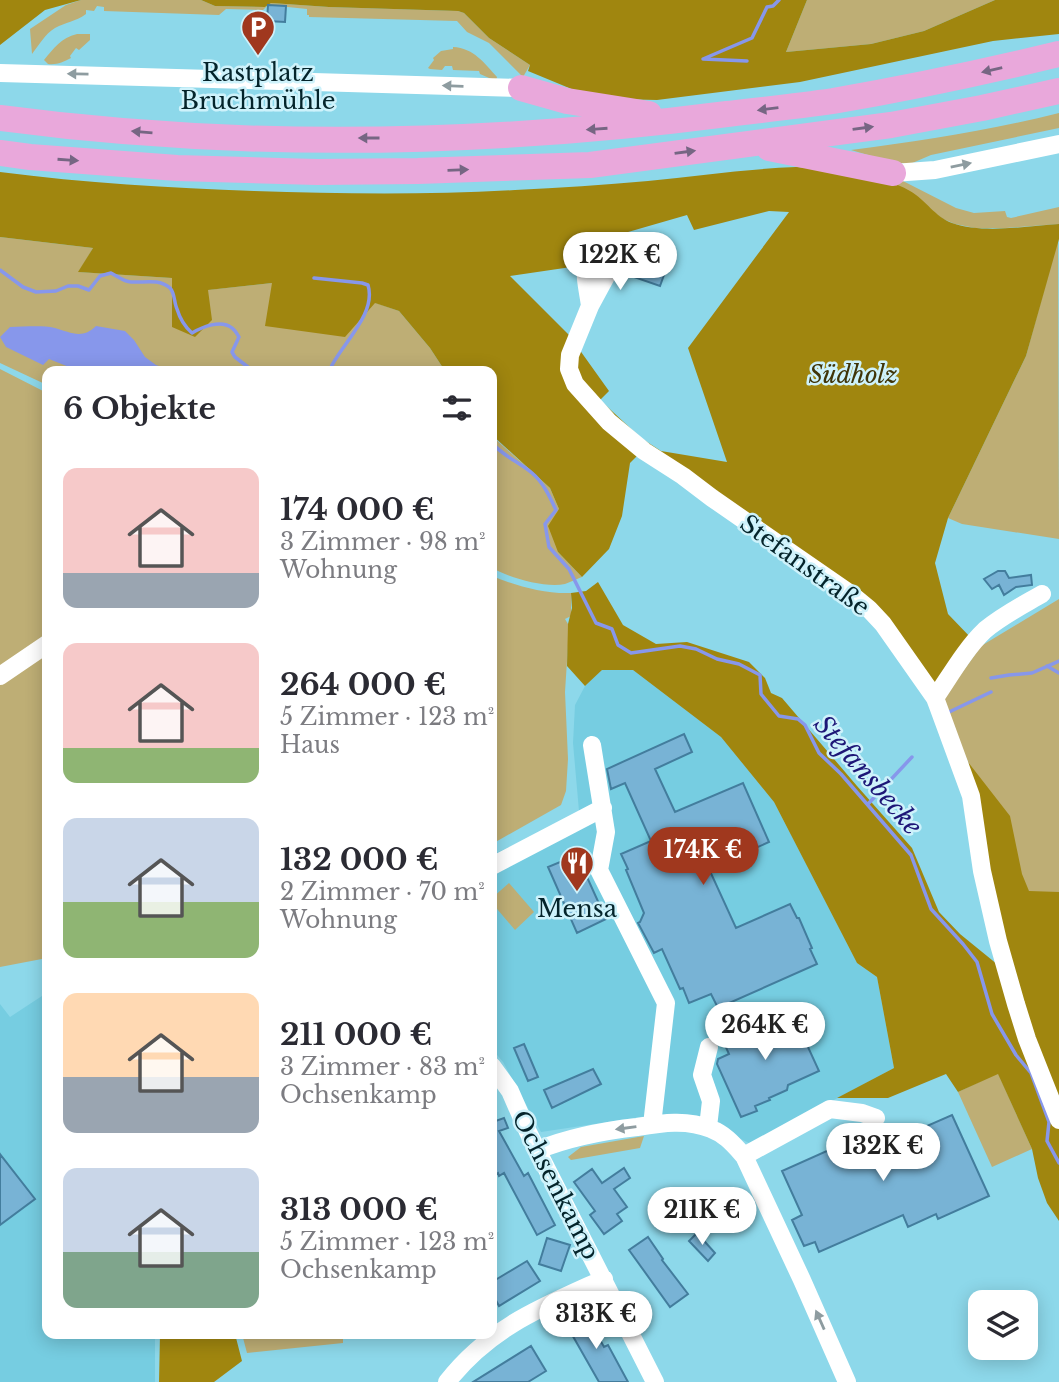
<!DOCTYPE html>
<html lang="de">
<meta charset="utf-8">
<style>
:root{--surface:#fff;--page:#f2f2f3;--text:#2b2b33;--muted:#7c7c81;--accent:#a0381e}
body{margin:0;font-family:"Libre Baskerville",serif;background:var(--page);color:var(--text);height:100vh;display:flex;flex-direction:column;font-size:26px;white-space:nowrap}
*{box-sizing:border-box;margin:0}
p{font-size:23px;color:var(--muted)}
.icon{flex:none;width:38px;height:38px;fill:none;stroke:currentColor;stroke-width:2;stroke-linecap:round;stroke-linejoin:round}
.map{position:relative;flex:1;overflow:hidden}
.sheet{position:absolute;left:42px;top:366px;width:455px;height:973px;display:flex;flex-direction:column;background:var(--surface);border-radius:14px;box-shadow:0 4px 18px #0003}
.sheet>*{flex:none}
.tools{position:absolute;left:968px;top:1290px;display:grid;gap:14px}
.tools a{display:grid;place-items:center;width:70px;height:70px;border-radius:14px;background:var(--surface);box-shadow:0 4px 18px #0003;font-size:35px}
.price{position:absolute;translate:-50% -60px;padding:0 16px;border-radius:24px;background:#fff;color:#222;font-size:23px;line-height:46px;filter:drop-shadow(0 2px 4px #0008)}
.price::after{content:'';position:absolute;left:50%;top:42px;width:21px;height:16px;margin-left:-10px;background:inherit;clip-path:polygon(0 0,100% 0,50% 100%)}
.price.on{background:var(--accent);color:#fff}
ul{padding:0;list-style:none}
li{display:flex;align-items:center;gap:21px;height:175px;padding:0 21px}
li span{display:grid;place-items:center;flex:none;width:196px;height:140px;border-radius:14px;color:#555}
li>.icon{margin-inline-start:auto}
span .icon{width:84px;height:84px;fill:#fffc;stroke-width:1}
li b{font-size:30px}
h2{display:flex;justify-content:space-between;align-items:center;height:84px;padding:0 21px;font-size:30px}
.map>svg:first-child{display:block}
.built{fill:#76cde1}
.green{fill:#beae75}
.forest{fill:#a0860f;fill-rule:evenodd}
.water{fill:#8797eb}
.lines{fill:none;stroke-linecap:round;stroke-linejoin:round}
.stream{stroke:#8797eb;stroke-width:3.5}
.building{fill:#78b3d5;stroke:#437d9d;stroke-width:2}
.minor{stroke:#fff;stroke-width:18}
.highway{stroke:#e9a8db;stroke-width:26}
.oneway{fill:#766683}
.oneway2{fill:#8e9ca0}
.labels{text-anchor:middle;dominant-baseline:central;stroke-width:5;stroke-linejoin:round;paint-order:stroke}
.poi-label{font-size:24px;fill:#04242b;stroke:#cef2fb}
.park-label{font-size:24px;font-style:italic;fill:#403508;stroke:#cef2fb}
.street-label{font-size:24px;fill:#04242b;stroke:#cef2fb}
.water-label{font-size:26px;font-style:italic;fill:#1d1677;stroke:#cef2fb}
</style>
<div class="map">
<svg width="1059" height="1382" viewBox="0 0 1059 1382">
<rect width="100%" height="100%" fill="#8dd8ea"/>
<path class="built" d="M602 670H633L721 737 774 802 857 963 877 977 894 1068 751 1144 704 1121 654 1115 541 1132 503 1062 492 1049V855L573 817 579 811 573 743 575 705 585 686Z
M45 994 47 997V1334H155V1382H0V1004L10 1017Z"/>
<path class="green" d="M81 0H201L215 6 265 7 271 3 329 7 458 11 464 13 489 38 530 65 523 77 489 43 467 32 457 21 309 17V15H307V9L268 5 263 10 226 9 219 15 104 11V7L97 6 94 11 86 10V14C75 22 66 22 55 28 45 34 39 45 32 54L30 29 66 5Z
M807 0H995L924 31 871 44 786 52Z
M77 34H90V40L79 50 76 48 70 56 71 58C63 62 57 65 48 64L44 60C54 48 61 38 77 34Z
M453 47C474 48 484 63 497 77L496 81 480 74 479 71 453 70 452 66H445L442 70 430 69 428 68 434 60 433 58 441 51 453 49Z
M1059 113V128L931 155 910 164 892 162 851 150C921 141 991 130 1059 113Z
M903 181 956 208 974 213 1005 211 1007 217 1011 218 1059 207V224L1006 228H975L955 224 943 219 893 183Z
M0 237 93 248 79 272 172 278V327L207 290 272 283 376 303 399 311 430 348 445 371H47V385L0 363Z
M1058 239 1059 539 962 524 948 518 1026 356Z
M0 369 47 393V958L0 967Z
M492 436 550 488 559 509 558 552 582 577C576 579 571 582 565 584 545 588 510 578 492 568Z
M492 576C517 586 544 594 571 593V616L565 619 568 624 569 630 565 692 568 759 566 791 561 805 492 844Z
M1059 599V892H1029L968 762 941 702 981 646Z
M509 883 534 912 515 930 492 903V898Z
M998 1073 1032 1149 992 1167 958 1092Z
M644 1136 640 1148 571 1160 568 1157 581 1147Z
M242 1334H343V1343L247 1353Z"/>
<path class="forest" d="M0 0H81L45 10 0 45Z
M201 0H807L786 52 871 44 924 31 995 0H1059V34L993 41 800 82 657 100 617 99 574 90 528 71 530 65 489 38 464 13 458 11 329 7 271 3 265 7 215 6Z
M796 167C830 169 880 173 910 191 926 200 935 217 952 223 983 234 1027 226 1059 224V239L1026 356 948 518 935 563 948 614 973 640 936 693 876 610 648 445 630 463 622 516 609 549 582 577 558 552 548 526 559 509 550 488 492 435V371H445L430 348 399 311 375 303 345 337 265 326 272 283 208 290 212 320 195 337 172 327V278L78 272 93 248 0 237V172C84 183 170 188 254 191 341 194 428 195 515 190 559 188 604 185 648 181 697 176 746 169 796 167ZM769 211 789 212 688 348 727 462 661 451 641 438 600 400 609 391 569 335 510 276 578 266 590 243 687 215 694 230Z
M598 582 623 625 656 644 687 642 749 662 765 678 771 693 782 698 857 786 912 848 939 912 960 934 1003 969 968 762 1010 816 1022 874 1029 891 1059 892V1221L1047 1203 1038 1178 1032 1149 998 1074 958 1092 946 1074 888 1098H837L894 1068 877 977 857 963 774 802 721 737 633 670H602L585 686 567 666 568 624 572 608 571 593 586 591Z
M160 1334H235L242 1361 214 1382H159Z"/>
<path class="water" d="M96 326 125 331 134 340 145 357 156 365 173 371H79L49 359 43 365 6 347 0 337 10 327C24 327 41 325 55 328 70 332 82 340 96 326Z"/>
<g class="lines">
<path class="stream" d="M747 61 703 59 752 38 767 7 773 6 779 0
M0 270 23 287 36 292 56 291 68 286H78L89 290 100 276 111 273C117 276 124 282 131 282 144 283 158 278 170 288 175 293 174 303 177 309 180 319 184 326 192 333 202 327 221 319 232 328 235 330 237 334 239 337L232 352 235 357 253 371
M314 278 362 283 368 285C377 315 340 345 329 371
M492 443C503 456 519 462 532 473 543 482 550 497 556 510L545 524 549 547 569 569 596 623 612 629 618 645 631 653 680 646 696 649 717 659 739 664 760 675 761 694 779 716 798 719 805 725 819 753 841 774 911 855 931 909 963 944 977 962 992 1014 1016 1055 1031 1073 1049 1122 1047 1141 1059 1163
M1047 666 1059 673
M991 678 1009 675 1032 673 1059 661
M947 713 991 692
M868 804 912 757"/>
</g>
<path class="building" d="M268 5 286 6 285 22 267 21Z
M659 239 672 243 666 260 669 261 660 286 628 275 637 249 654 254Z
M998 571H1005L1009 578 1031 575 1032 585 1016 587 1004 595 999 585 992 589 984 579Z
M684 734 692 752 655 769 675 812 743 783 769 842 709 869 736 928 790 904 797 918H799L812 948 810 949 817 964 718 1008 711 994 689 1003 683 988 680 989 662 949 654 953 638 923 640 922 644 913 626 870 628 869 621 854 651 841 625 783 611 789 607 769Z
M577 855 606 919 577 933 548 867Z
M791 1010 819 1071 788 1085 787 1090 769 1098 770 1100 755 1106 757 1111 741 1117 717 1064 718 1059 729 1054 723 1041Z
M524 1044 538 1077 528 1081 514 1048Z
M593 1069 601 1084 552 1108 544 1090Z
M952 1115 989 1196 938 1219 936 1214 908 1227 903 1215 819 1252 815 1242 804 1246 792 1220 802 1215 782 1171 867 1133 869 1137 897 1125 902 1137Z
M504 1118 508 1128 499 1131 524 1176 528 1173 555 1225 537 1235 504 1173 499 1176 498 1173 492 1177V1119L493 1122Z
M0 1154 35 1199 0 1225Z
M624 1168 630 1178 614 1189 627 1207 617 1214 622 1221 604 1234 590 1215 595 1211 574 1182 592 1169 602 1183Z
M697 1233 715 1253 708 1261 689 1241Z
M648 1237 663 1259 662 1260 688 1294 670 1307 629 1250Z
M547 1238 570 1245 561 1271 539 1264Z
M527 1261 540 1281 499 1306 492 1293V1282Z
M585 1313 604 1347 608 1345 628 1382H599L566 1324Z
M531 1346 546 1371 528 1382H473Z"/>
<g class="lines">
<path class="minor" d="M0 73 521 88
M893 173 935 170 1059 144
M590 306C587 281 576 255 608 248L615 252 616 258 590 306 570 355 569 369 575 384 609 422 644 451 683 476 712 498 852 595 869 609 883 624 935 698 938 706 971 796 982 871 998 941 1016 1004 1027 1039 1059 1120
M0 676 47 644
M935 698C950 676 966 648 985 630 1003 615 1023 605 1042 594
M592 745 606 832 599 870 666 1003 652 1125
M492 866 603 808
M492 1066 510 1091 528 1132 655 1382
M708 1127 711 1101 702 1075 709 1047
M538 1150C570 1137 602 1131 637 1127 662 1123 687 1119 711 1129 725 1134 734 1145 744 1156L802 1280 847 1382
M744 1156 830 1109 862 1113 876 1118
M447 1382C490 1327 542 1307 604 1279"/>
<path class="highway" d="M521 88 567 101 649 114
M0 118C240 150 487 145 727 114 762 110 798 106 833 101 909 88 984 72 1059 54
M769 148 893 173
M0 153 30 157 177 168 317 172 418 171 590 165 891 125 982 108 1059 91"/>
</g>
<defs><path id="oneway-solid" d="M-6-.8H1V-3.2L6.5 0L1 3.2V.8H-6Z" transform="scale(1.75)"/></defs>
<g class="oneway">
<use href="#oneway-solid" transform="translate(992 70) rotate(167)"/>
<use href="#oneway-solid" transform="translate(768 109) rotate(173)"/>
<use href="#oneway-solid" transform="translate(863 128) rotate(-8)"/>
<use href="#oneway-solid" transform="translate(597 129) rotate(176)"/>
<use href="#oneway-solid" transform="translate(142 132) rotate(-175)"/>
<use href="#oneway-solid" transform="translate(369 138) rotate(180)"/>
<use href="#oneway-solid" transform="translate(685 152) rotate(-8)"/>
<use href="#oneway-solid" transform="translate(68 160) rotate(4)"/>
<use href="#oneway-solid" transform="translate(458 170) rotate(-2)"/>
</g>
<g class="oneway2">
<use href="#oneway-solid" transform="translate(78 74) rotate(-179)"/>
<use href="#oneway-solid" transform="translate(453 86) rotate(-178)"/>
<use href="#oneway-solid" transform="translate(961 165) rotate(-11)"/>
<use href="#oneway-solid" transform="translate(626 1128) rotate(172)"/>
<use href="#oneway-solid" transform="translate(820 1320) rotate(-114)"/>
</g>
<defs>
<g id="parking-pin" transform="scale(1.75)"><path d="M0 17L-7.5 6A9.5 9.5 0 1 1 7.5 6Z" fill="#a0381e" stroke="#cef2fb"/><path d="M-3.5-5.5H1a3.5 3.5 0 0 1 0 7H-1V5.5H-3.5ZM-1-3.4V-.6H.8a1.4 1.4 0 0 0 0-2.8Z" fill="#fff"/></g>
<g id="restaurant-pin" transform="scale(1.75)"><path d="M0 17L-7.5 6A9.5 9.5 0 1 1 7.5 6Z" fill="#a0381e" stroke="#cef2fb"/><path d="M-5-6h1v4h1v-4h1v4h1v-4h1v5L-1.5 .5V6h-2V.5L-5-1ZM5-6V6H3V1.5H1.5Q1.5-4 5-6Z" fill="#fff"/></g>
</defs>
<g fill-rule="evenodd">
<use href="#parking-pin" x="258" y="27"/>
<use href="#restaurant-pin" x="577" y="863"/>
</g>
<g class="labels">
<g class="poi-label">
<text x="258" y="72">Rastplatz<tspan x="258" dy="28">Bruchmühle</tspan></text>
<text x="577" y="908">Mensa</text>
</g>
<g class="park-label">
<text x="853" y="374">Südholz</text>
</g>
<g class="street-label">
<text transform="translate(805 565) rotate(36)">Stefanstraße</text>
<text transform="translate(556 1185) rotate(63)">Ochsenkamp</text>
</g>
<g class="water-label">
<text transform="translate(868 775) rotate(49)">Stefansbecke</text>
</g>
</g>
</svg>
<div class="tools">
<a><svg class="icon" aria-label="layers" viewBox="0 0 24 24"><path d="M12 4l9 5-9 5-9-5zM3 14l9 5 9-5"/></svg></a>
</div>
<b class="price" style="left:620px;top:292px">122K €</b>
<b class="price on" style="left:703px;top:887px">174K €</b>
<b class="price" style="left:765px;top:1062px">264K €</b>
<b class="price" style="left:883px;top:1183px">132K €</b>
<b class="price" style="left:702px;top:1247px">211K €</b>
<b class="price" style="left:596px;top:1351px">313K €</b>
<section class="sheet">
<h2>6 Objekte<svg class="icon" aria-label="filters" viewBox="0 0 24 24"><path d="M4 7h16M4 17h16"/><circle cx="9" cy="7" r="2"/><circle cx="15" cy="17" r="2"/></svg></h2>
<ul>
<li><span style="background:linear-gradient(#f6c9c9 75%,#9aa5b1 0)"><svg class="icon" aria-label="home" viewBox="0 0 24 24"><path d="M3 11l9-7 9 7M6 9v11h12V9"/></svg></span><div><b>174 000 €</b><p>3 Zimmer · 98 m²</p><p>Wohnung</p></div></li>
<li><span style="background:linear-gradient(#f6c9c9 75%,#8fb573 0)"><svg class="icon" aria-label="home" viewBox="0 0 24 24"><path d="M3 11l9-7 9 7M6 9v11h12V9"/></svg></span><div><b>264 000 €</b><p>5 Zimmer · 123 m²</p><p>Haus</p></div></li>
<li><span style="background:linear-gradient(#c9d6e8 60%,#8fb573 0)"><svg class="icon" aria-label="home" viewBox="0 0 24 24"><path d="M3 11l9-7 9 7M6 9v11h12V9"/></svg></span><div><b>132 000 €</b><p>2 Zimmer · 70 m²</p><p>Wohnung</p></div></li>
<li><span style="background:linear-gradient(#ffd9b3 60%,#9aa5b1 0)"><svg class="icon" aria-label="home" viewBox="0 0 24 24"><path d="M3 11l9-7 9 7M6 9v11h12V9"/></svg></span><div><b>211 000 €</b><p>3 Zimmer · 83 m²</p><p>Ochsenkamp</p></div></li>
<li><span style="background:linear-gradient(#c9d6e8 60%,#7fa58c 0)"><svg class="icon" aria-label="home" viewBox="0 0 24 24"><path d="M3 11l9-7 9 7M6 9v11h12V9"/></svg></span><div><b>313 000 €</b><p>5 Zimmer · 123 m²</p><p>Ochsenkamp</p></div></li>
</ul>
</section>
</div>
